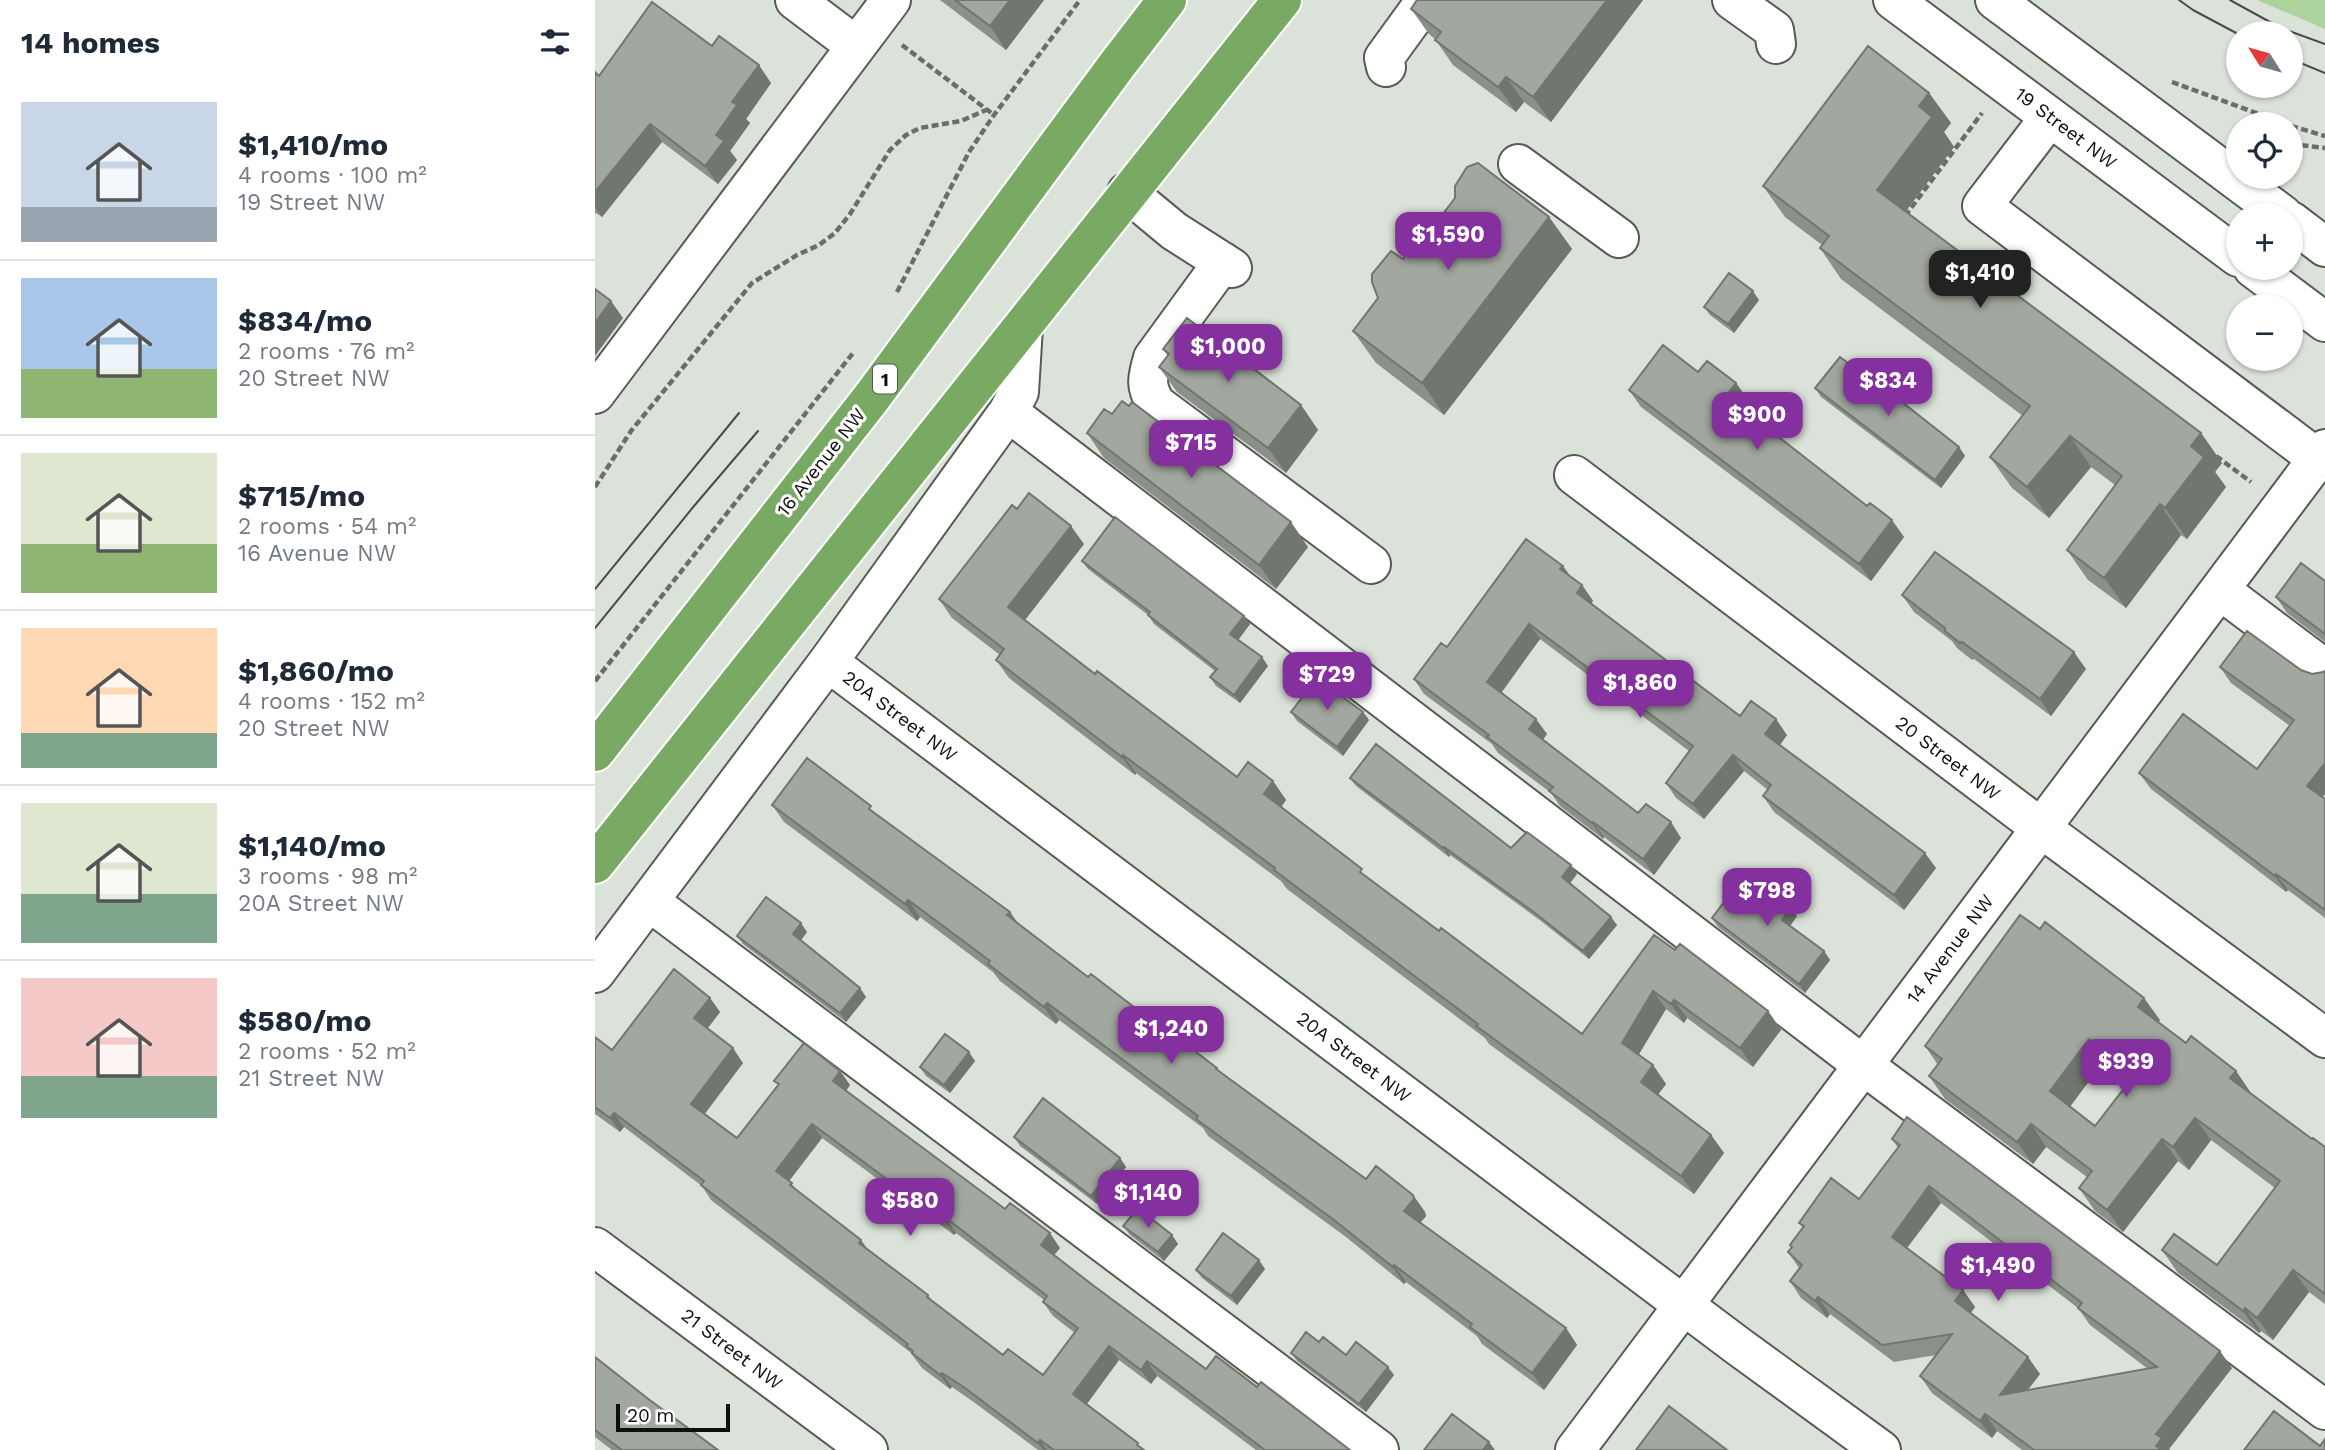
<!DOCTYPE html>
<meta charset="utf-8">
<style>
:root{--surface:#fff;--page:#f6f6f7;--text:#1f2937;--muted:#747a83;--line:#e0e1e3;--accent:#84309e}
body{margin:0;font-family:"Work Sans",sans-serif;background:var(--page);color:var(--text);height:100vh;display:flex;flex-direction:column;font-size:26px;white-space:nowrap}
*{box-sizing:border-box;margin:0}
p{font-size:23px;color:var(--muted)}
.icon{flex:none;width:38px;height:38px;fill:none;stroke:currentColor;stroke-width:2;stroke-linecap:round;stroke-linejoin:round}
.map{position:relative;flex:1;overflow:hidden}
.drawer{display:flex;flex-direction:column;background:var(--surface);width:595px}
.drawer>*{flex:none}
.needle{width:46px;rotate:307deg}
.buttons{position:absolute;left:1631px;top:21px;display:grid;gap:14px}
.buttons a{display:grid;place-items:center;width:77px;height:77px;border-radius:50%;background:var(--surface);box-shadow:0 2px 5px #0004;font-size:35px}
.scale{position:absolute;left:21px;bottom:18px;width:114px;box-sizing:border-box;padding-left:7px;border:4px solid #0d0f0c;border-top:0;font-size:19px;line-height:24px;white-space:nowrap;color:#0d0f0c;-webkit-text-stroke:5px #fff;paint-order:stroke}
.price{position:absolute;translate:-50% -60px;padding:0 16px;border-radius:14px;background:var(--accent);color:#fff;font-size:23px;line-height:46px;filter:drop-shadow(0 2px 4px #0008)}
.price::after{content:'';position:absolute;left:50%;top:42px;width:21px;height:16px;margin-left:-10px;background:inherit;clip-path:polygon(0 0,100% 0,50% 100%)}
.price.selected{background:#222;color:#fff}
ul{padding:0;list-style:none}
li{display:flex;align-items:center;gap:21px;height:175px;padding:0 21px}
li+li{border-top:2px solid var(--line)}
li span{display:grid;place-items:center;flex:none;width:196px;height:140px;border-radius:0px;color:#555}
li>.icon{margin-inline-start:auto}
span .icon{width:84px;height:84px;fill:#fffc;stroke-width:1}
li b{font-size:30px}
h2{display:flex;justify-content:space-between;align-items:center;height:84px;padding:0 21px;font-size:30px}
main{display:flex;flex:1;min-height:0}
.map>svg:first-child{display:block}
.green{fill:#acd29d}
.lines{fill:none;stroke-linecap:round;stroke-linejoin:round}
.minor-casing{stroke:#565c54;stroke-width:42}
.highway-casing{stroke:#fff;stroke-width:42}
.path{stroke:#6a6e68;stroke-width:4.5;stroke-dasharray:7 3.5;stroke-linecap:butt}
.minor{stroke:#fff;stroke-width:38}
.highway{stroke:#78aa64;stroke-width:38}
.tram{stroke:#484c47;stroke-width:2}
.wall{fill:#8b9089;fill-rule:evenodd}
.shaded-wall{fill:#71766f}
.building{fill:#a2a89f;stroke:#71766f;stroke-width:2;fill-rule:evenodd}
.labels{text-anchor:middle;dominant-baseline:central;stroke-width:6;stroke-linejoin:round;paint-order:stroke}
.shield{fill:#fff;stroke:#565755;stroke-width:2}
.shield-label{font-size:18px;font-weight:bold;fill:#0d0f0c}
.street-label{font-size:19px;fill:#0d0f0c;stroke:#fff}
</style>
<main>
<section class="drawer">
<h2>14 homes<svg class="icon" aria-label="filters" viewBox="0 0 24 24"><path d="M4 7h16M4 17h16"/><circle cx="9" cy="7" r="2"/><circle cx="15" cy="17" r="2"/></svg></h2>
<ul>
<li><span style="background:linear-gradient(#c9d6e8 75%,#9aa5b1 0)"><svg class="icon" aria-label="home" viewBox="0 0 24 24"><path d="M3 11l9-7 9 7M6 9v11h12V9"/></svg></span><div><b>$1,410/mo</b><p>4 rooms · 100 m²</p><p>19 Street NW</p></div></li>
<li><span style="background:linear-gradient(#a9c7e8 65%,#8fb573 0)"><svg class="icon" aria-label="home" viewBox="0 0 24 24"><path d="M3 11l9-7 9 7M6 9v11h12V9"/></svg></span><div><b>$834/mo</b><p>2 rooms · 76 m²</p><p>20 Street NW</p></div></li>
<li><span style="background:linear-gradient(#dfe7d0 65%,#8fb573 0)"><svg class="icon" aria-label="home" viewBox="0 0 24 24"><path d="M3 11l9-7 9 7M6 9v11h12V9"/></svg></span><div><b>$715/mo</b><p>2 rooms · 54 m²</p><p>16 Avenue NW</p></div></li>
<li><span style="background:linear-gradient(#ffd9b3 75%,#7fa58c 0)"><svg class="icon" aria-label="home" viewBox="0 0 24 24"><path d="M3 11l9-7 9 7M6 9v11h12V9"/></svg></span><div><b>$1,860/mo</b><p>4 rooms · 152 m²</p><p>20 Street NW</p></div></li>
<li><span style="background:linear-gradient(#dfe7d0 65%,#7fa58c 0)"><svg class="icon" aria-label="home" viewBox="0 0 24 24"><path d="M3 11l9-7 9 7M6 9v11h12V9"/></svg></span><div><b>$1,140/mo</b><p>3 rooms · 98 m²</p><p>20A Street NW</p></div></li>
<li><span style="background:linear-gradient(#f6c9c9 70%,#7fa58c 0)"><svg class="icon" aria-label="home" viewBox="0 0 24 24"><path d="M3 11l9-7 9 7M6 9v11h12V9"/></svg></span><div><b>$580/mo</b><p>2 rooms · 52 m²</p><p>21 Street NW</p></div></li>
</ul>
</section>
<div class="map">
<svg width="1730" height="1450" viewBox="0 0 1730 1450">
<rect width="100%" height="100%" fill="#dbe2d9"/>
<path class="green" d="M1662 0H1730V29Z"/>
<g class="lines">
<g class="minor-casing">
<path id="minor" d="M200 0 261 46
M1137 0 1179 30 1181 44
M1298 0 1643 257
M1400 0 1688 215
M791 67 789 58 831 0
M1455 117 1387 206 1723 459
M923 164 1024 238
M532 192 579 231 637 268
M1696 221 1730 247
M628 262 558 358C552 379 550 386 561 404L776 564
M1658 268 1730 322
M0 394 296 0
M413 412 1268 1065 1730 1410
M979 475 1446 828 1730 1038
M1625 590 1730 669
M233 662 1143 1346 1286 1450
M55 902 784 1450
M0 973 233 662 413 412 424 392 428 327
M0 1247 273 1450
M980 1450 1730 449"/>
</g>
<g class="highway-casing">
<path id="highway" d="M0 752 277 397 522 65 572 0
M0 864 687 0"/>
</g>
<path class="path" d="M307 45 399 115
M1577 82 1691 124
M1696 126 1730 136
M1696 144 1730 148
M1310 216 1387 113
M302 292 374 152 399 115 485 0
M1621 456 1656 482
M0 487 36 431 157 283 202 255 224 245 240 233 255 214 295 150 311 135 325 128 366 121 391 110
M0 681 258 353"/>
<use href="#minor" class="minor"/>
<use href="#highway" class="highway"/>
<path class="tram" d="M1584 0 1598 10 1643 34
M1635 0 1686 28 1730 44
M1696 59 1730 73
M0 589 144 413
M0 628 99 506 163 431"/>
</g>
<path class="wall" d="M345 0H449L411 50Z
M822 0H1048L956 122 929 102 921 112 858 65 840 39 834 34 816 9Z
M117 46 176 83 151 119 155 123 135 151 142 160 123 184 67 142 7 217 1 213 0 214V72L4 76Z
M1334 93 1356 123 1349 132 1359 147 1311 211 1606 433 1627 463 1620 472 1631 487 1592 539 1586 535 1531 608 1493 580 1472 550 1520 485 1496 467 1454 518 1417 488 1395 457 1428 416 1246 279 1225 248 1227 245 1190 217 1168 186Z
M954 217 977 249 849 415 781 363 758 331 783 298 808 259Z
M1164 300 1139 333 1115 315 1109 307Z
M568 349 706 405 723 430 691 473 582 392 564 367 573 356Z
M1103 372 1141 383 1153 400 1146 409 1309 537 1276 581 1046 407 1034 390Z
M1220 388 1364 447 1370 456 1346 488 1226 397Z
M492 433 713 547 681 589 509 458Z
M422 509 489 544 430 620 500 674 642 777 678 781 691 800 686 807 774 879 987 1034 1080 950 1173 1011 1186 1030 1158 1067 1092 1018 1089 1023 1071 1009 1043 1055 1058 1065 1071 1084 1063 1094 1116 1135 1129 1153 1099 1194 894 1044 890 1038 692 889 686 881 541 773 540 775 414 678 401 660 405 655 357 618 344 599Z
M487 561 649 616 655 624 643 640 673 666 645 703 621 686 615 677 620 671 559 624 553 615 493 569Z
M975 576 987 585 998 601 996 603 1145 716 1192 735 1185 745 1341 868 1309 910 1179 812 1168 796 1173 790 1149 771 1109 819 1081 798 1071 783 1094 751 945 639 907 692 952 734 948 740 1043 813 1086 838 1059 875 1009 837 1008 839 965 806 956 793 903 753 897 744 829 694 819 679 852 647Z
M1730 581V642L1692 613 1681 597Z
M1307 595 1491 669 1456 716 1379 659 1377 660 1362 648 1357 641 1319 612Z
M1625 667 1706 670 1717 674 1728 672 1730 671V794L1728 797 1730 799V918L1693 890 1691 892 1556 789 1544 773 1662 769 1695 726 1636 683Z
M696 712H768L774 720 748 756 702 721Z
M755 778 916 848 976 865 982 874 974 883 1022 925 994 959 946 921 855 855 854 857 761 786Z
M177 805 281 814 493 977 626 1073 771 1179 818 1195 830 1212 831 1216 825 1223 971 1328 982 1345 949 1390 887 1344 882 1336 811 1282 809 1284 751 1237 613 1136 608 1128 464 1020 461 1024 405 981 398 972 325 917 322 921 189 822Z
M1202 916 1195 926 1229 951 1235 960 1210 993 1123 927 1117 918Z
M1445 929 1565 1020 1563 1022 1591 1043 1641 1071 1656 1094 1717 1139 1730 1147V1304L1714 1292 1678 1340 1666 1331 1664 1333 1583 1273 1567 1250 1622 1265 1680 1188 1616 1140 1594 1170 1583 1161 1528 1232 1500 1211 1484 1188 1492 1177 1451 1147 1438 1164 1350 1099 1334 1076 1343 1065 1330 1046ZM1509 1061 1535 1080 1500 1126 1475 1107Z
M212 932 206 940 271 997 251 1022 148 944 142 936Z
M115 998 125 1012 112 1029 148 1063 110 1114 142 1138 183 1085 179 1081 245 1071 255 1085 251 1091 410 1209 465 1248 459 1255 499 1286 611 1369 662 1387 755 1450H661L562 1376 556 1384 524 1360 492 1404 549 1450H443L380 1403 357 1387 355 1389 327 1368 315 1352 116 1200 107 1186 29 1127 25 1132 0 1114V1037L17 1050ZM227 1138 359 1235 361 1233 449 1300 448 1302 458 1316 480 1333 448 1375 408 1355 338 1302 333 1295 274 1250 203 1191 194 1181Z
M380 1061 355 1093 331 1076 325 1067Z
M419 1137 525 1158 531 1167 502 1204 425 1146Z
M1297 1139 1637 1368 1574 1449 1575 1450H1427L1402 1431 1397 1438 1337 1393 1325 1376 1341 1355 1299 1362 1235 1314 1232 1318 1206 1298 1195 1281 1204 1268 1193 1252 1196 1247 1195 1245 1208 1228 1204 1223 1264 1199 1303 1148ZM1346 1203 1483 1308 1495 1325 1553 1369 1433 1390 1445 1374 1375 1313 1380 1307 1368 1290 1312 1248Z
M528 1226 577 1235 583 1244 569 1261 535 1235Z
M670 1269 642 1305 607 1278 601 1270Z
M724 1342 799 1375 771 1412 702 1361 696 1353Z
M0 1357 52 1398 123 1450H17L0 1437Z"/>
<path class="shaded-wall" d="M415 0H449L411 50 395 26Z
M1012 0H1048L956 122 938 97Z
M164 65 176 83 151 119 155 123 135 151 142 160 123 184 110 166 121 135 137 102Z
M911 77 929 102 921 112 903 87Z
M1334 93 1356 123 1349 132 1359 147 1304 220 1282 190 1324 106Z
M55 124 67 142 7 217 0 207V192Z
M954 217 977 249 849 415 827 383Z
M1158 291 1164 300 1139 333 1133 324Z
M16 301 28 318 0 356V323Z
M1141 383 1153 400 1142 413 1131 396Z
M706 405 723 430 691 473 673 448Z
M1606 433 1627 463 1620 472 1631 487 1592 539 1570 508 1596 446Z
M1475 436 1496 467 1454 518 1432 487Z
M1364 447 1370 456 1346 488 1340 480Z
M1565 504 1586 535 1531 608 1509 578Z
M1297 520 1309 537 1276 581 1264 564Z
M696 522 713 547 681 589 664 565Z
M476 526 489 544 426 625 413 607Z
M968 566 979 581 965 569Z
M987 585 998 601 993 608 982 593Z
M649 616 655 624 641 643 635 634Z
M934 624 945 639 903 697 892 682Z
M1479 652 1491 669 1456 716 1445 699Z
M667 657 673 666 645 703 639 695Z
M768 712 774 720 748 756 742 747Z
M941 719 952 734 944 744 934 729Z
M1181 719 1192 735 1181 750 1170 734Z
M528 755 541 773 540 775 527 757Z
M1138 755 1149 771 1109 819 1098 804Z
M1730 763V794L1724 802 1712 786Z
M678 781 691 800 682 813 669 794Z
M998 822 1009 837 1008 839 997 823Z
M1076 822 1086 838 1059 875 1048 859Z
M849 847 855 855 854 857 848 848Z
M1330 853 1341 868 1309 910 1299 895Z
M976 865 982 874 973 886 967 877Z
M1681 874 1693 890 1691 892 1680 876Z
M313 900 325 917 322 921 310 904Z
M1196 907 1202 916 1193 929 1187 920Z
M415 912 427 929 412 915Z
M1016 917 1022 925 994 959 988 951Z
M206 923 212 932 204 943 198 934Z
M1229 951 1235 960 1210 993 1204 984Z
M265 988 271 997 251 1022 245 1013Z
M1058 991 1071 1009 1040 1061 1027 1043Z
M115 998 125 1012 109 1033 99 1018Z
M1549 998 1565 1020 1558 1029 1543 1007Z
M1079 1000 1092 1018 1089 1023 1076 1004Z
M452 1003 464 1020 461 1024 449 1007Z
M1173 1011 1186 1030 1158 1067 1145 1048Z
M1494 1039 1509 1061 1470 1113 1455 1091Z
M138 1048 148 1063 106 1118 96 1104Z
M374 1052 380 1061 355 1093 349 1085Z
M1058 1065 1071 1084 1059 1100 1046 1082Z
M245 1071 255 1085 248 1095 238 1081Z
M1641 1071 1656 1093 1651 1100 1635 1078Z
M19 1113 29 1127 25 1132 15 1118Z
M1600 1118 1616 1140 1594 1170 1578 1147Z
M217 1124 227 1138 191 1185 181 1171Z
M1436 1124 1451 1147 1438 1164 1422 1142Z
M1116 1135 1129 1153 1099 1194 1086 1176Z
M1567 1139 1583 1161 1528 1232 1512 1210Z
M525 1158 531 1167 502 1204 496 1196Z
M1334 1186 1346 1203 1308 1253 1297 1237Z
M818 1195 830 1212 831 1216 821 1228 809 1211Z
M351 1218 361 1233 359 1235 349 1221Z
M455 1233 465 1248 456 1259 446 1245Z
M577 1235 583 1244 569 1261 563 1252Z
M266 1240 276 1254 264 1243Z
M664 1260 670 1269 642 1305 636 1296Z
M799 1265 811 1282 809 1284 798 1267Z
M1698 1270 1714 1292 1678 1340 1662 1318Z
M1368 1290 1380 1307 1372 1318 1360 1301Z
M1223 1297 1235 1314 1232 1318 1220 1301Z
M1650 1308 1666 1331 1664 1333 1648 1311Z
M971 1328 982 1345 949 1390 937 1373Z
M514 1346 524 1360 488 1409 478 1394Z
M1625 1351 1637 1368 1574 1449 1575 1450H1564L1561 1446V1434Z
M1433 1357 1445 1374 1416 1411 1405 1395Z
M552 1361 562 1376 556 1384 546 1370Z
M793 1367 799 1375 771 1412 764 1404Z
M347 1373 357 1387 355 1389 345 1375Z
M1390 1414 1402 1431 1397 1438 1385 1421Z
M445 1440 452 1450H448L443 1443Z
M894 1442 900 1450H888Z"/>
<path class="building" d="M360 0H415L395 26Z
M822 0H1012L938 97 911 77 903 87 840 40 846 32 816 9Z
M57 2 117 46 124 36 164 65 137 102 142 105 121 135 129 141 110 166 55 124 0 192V72L4 76Z
M1273 46 1334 93 1324 106 1337 117 1282 190 1606 433 1596 446 1609 457 1570 508 1565 504 1509 578 1472 550 1527 476 1475 436 1432 487 1395 457 1435 406 1225 248 1234 236 1168 186Z
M883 163 954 217 827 383 758 331 783 298 777 282V274L796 251 808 259 834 224 841 223 860 198V186L872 167Z
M1134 273 1158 291 1133 324 1109 307Z
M0 289 16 301 0 323Z
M592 318 706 405 673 448 564 367 574 354 568 349Z
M1068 345 1103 372 1112 361 1141 383 1131 396 1272 506 1275 503 1297 520 1264 564 1034 390Z
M1245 357 1273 378 1274 376 1364 447 1340 480 1220 388Z
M527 401 534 406 537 402 696 522 664 565 492 433 509 409 517 414Z
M434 493 476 526 413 607 500 674 502 671 642 777 653 762 678 781 669 794 767 869 765 872 844 931 846 928 987 1034 1059 935 1080 950 1085 944 1173 1011 1145 1048 1079 1000 1076 1004 1058 991 1027 1043 1058 1065 1046 1082 1116 1135 1086 1176 881 1026 883 1024 679 870 680 868 528 755 527 757 401 660 409 649 344 599 417 505 422 509Z
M520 517 649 616 635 634 667 657 639 695 615 677 622 669 553 615 555 612 487 561Z
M931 539 968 566 965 569 987 585 982 593 1145 716 1156 701 1181 719 1170 734 1330 853 1299 895 1168 796 1176 785 1138 755 1098 804 1071 783 1098 746 934 624 892 682 941 719 934 729 1043 813 1051 804 1076 822 1048 859 998 822 997 823 954 791 958 787 892 737 894 735 819 679 846 643 852 647Z
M1340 552 1479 652 1445 699 1367 642 1365 643 1350 631V628L1307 595Z
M1706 563 1730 581V634L1681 597Z
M1652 631 1706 670 1717 674 1728 672 1730 671V763L1712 786 1730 799V910L1681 874 1680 876 1544 773 1588 714 1662 769 1699 720 1625 667Z
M722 678 768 712 742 747 696 712Z
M781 744 916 848 932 832 976 865 967 877 1016 917 988 951 940 913 849 847 848 848 755 778Z
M212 758 276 806 274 809 415 912 412 915 493 977 496 974 561 1024 562 1022 622 1068 621 1069 771 1179 781 1166 818 1195 819 1199 809 1211 971 1328 937 1373 875 1327 877 1324 799 1265 798 1267 739 1220 601 1119 603 1116 452 1003 449 1007 393 964 395 961 313 900 310 904 177 805Z
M1151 873 1196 907 1187 920 1229 951 1204 984 1117 918Z
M171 897 206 923 198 934 265 988 245 1013 142 936Z
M1425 915 1445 929 1450 922 1498 959 1549 998 1543 1007 1591 1043 1596 1036 1641 1071 1635 1078 1717 1139 1718 1138 1730 1147V1294L1698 1270 1662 1318 1650 1308 1648 1311 1567 1250 1579 1234 1622 1265 1685 1181 1600 1118 1578 1147 1567 1139 1512 1210 1484 1188 1497 1171 1436 1124 1422 1142 1334 1076 1347 1059 1330 1046ZM1494 1039 1540 1074 1500 1126 1455 1091Z
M79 969 115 998 99 1018 138 1048 96 1104 142 1138 184 1084 179 1081 209 1043 245 1071 238 1081 410 1209 415 1203 455 1233 446 1245 499 1286 611 1369 621 1356 662 1387 666 1382 755 1450H670L552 1361 546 1370 514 1346 478 1394 543 1443 542 1445 549 1450H459L445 1440 443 1443 370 1388 347 1373 345 1375 317 1353 318 1351 311 1346 313 1344 106 1185 109 1181 19 1113 15 1118 0 1107V1037L17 1050ZM217 1124 349 1221 351 1218 452 1296 448 1302 483 1328 448 1375 413 1349 408 1355 332 1297 333 1295 264 1243 266 1240 195 1185 197 1183 181 1171Z
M350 1034 374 1052 349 1085 325 1067Z
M448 1098 525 1158 496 1196 419 1137Z
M1312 1117 1625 1351 1561 1434 1567 1438 1561 1446 1567 1450H1439L1390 1414 1385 1421 1325 1376 1357 1334 1287 1345 1223 1297 1220 1301 1195 1281 1207 1265 1193 1252 1197 1247 1195 1245 1209 1226 1204 1223 1236 1178 1264 1199 1305 1145 1297 1139ZM1334 1186 1487 1303 1483 1308 1562 1367 1405 1395 1433 1357 1360 1301 1368 1290 1297 1237Z
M543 1208 577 1235 563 1252 528 1226Z
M628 1233 664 1260 636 1296 601 1270Z
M711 1332 724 1342 728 1337 751 1355 761 1342 793 1367 764 1404 696 1353Z
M0 1357 52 1398 123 1450H27L0 1430Z
M1074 1406 1132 1450H1041Z
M1679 1411 1725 1446 1730 1439V1450H1649Z
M857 1414 894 1442 888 1450H829Z"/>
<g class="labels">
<rect class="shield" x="278" y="364.5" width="24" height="29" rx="5"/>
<g class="shield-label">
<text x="290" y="379">1</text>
</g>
<g class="street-label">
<text transform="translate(1471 128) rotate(37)">19 Street NW</text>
<text transform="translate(226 462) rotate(-52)">16 Avenue NW</text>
<text transform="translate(305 716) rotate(37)">20A Street NW</text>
<text transform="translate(1353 758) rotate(37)">20 Street NW</text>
<text transform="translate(1355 949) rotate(-53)">14 Avenue NW</text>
<text transform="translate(759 1057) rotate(37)">20A Street NW</text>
<text transform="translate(137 1349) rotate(37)">21 Street NW</text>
</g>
</g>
</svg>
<div class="buttons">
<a><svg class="needle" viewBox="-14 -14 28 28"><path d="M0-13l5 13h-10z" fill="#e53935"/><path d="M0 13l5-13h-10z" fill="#747a83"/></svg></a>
<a><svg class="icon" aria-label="locate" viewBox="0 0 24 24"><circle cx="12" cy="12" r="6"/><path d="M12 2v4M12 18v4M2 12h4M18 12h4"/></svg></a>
<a>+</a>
<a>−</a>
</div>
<div class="scale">20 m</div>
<b class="price" style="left:853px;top:272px">$1,590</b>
<b class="price selected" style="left:1385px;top:310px">$1,410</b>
<b class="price" style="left:633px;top:384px">$1,000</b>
<b class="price" style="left:1293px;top:418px">$834</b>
<b class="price" style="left:1162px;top:452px">$900</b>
<b class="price" style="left:596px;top:480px">$715</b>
<b class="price" style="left:732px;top:712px">$729</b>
<b class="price" style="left:1045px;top:720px">$1,860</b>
<b class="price" style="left:1172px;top:928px">$798</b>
<b class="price" style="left:576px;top:1066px">$1,240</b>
<b class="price" style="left:1531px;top:1099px">$939</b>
<b class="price" style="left:553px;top:1230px">$1,140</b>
<b class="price" style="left:315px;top:1238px">$580</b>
<b class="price" style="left:1403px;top:1303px">$1,490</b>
</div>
</main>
